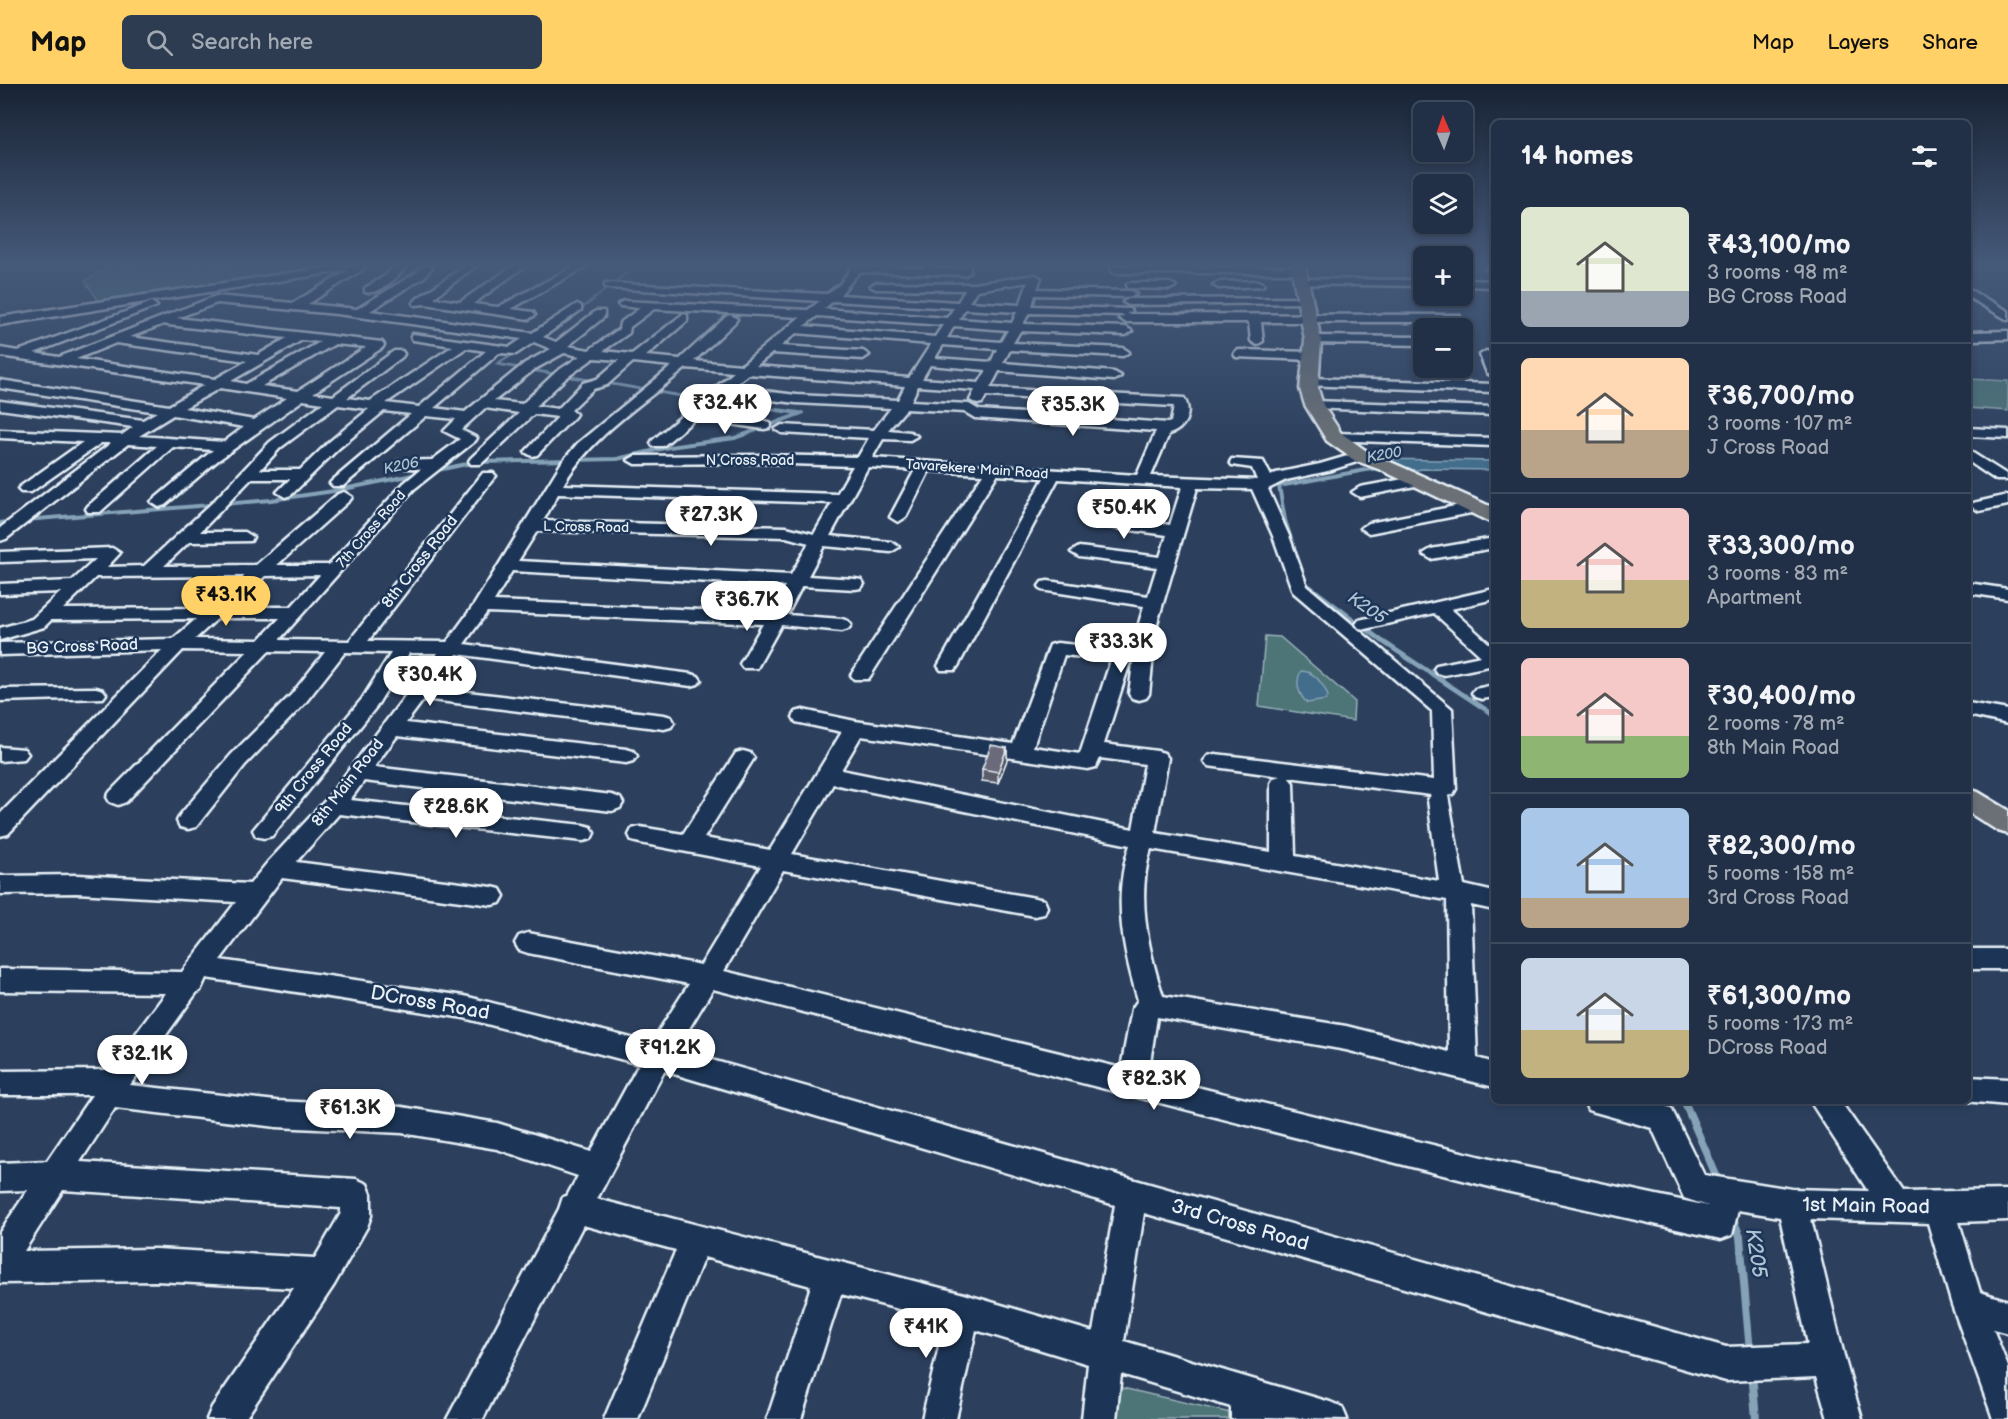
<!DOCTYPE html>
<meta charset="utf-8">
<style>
:root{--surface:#213046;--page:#2d3c51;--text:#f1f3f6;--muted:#a2a9b3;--line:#3e4b5f;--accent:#ffd166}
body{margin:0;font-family:"Balsamiq Sans",sans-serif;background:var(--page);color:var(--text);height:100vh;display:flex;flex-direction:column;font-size:22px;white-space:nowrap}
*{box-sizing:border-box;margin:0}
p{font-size:20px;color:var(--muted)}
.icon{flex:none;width:33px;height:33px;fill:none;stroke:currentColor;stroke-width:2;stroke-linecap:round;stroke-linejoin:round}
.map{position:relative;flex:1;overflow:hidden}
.drawer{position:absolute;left:1491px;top:36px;width:480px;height:984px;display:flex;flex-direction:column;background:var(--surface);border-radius:9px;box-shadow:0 3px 9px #0003,0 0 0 2px var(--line)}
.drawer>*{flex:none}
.needle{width:39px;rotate:358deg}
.buttons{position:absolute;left:1413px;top:18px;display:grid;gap:12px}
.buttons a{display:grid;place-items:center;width:60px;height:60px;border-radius:9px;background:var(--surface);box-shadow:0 3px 9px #0003,0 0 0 2px var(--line);font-size:30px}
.price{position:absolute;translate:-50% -51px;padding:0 14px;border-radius:21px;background:#fff;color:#222;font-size:20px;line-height:39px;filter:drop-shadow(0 2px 3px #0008)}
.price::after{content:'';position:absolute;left:50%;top:36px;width:18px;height:14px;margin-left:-9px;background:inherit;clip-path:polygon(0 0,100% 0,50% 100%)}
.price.current{background:var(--accent);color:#111}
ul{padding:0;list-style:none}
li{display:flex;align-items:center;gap:18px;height:150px;padding:0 30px}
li+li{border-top:2px solid var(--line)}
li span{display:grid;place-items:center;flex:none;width:168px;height:120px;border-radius:9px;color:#555}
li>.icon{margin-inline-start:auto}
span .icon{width:72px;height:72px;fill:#fffc;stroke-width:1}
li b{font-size:26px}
h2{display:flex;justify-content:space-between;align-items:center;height:72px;padding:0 30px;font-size:26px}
header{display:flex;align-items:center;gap:36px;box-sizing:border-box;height:84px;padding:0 30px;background:var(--accent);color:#111}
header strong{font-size:28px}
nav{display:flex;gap:33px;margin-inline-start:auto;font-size:21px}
.search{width:420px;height:54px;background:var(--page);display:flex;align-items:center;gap:15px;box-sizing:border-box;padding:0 21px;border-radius:9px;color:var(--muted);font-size:22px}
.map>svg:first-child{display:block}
.green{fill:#4d7477;stroke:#9ab2b8;stroke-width:1.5}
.water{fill:#436d8b;stroke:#85a2b7;stroke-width:1.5}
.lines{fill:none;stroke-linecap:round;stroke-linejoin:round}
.stream-far3{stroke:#85a2b7;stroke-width:3}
.stream-far2{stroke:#85a2b7;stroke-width:4}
.stream-far1{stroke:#85a2b7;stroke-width:4.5}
.stream{stroke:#85a2b7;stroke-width:8}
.minor-casing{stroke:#e8f1f8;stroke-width:5}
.major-casing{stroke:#e8f1f8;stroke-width:5}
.minor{fill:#1d3557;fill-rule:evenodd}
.major{fill:#6a7074;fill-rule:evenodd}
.wall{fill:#5b5b69;stroke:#e8f1f8;stroke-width:1.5}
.shaded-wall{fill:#4a4a55;stroke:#e8f1f8;stroke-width:1.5}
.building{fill:#6a6a7a;stroke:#e8f1f8;stroke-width:1.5}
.labels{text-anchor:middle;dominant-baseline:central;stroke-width:5;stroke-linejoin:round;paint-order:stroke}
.far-street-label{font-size:14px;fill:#e8f1f8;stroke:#1d3557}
.far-water-label{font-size:15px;font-style:italic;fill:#aec3d2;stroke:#1d3557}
.street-label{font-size:16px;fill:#e8f1f8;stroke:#1d3557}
.water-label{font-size:18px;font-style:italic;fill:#aec3d2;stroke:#1d3557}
.near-street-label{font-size:20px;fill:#e8f1f8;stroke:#1d3557}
.near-water-label{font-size:21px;font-style:italic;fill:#aec3d2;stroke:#1d3557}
</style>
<header>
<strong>Map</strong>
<div class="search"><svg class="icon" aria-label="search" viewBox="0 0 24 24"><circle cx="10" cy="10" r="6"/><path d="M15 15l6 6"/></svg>Search here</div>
<nav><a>Map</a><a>Layers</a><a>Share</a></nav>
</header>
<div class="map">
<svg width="2008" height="1335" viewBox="0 0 2008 1335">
<rect width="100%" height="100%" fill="#2c405e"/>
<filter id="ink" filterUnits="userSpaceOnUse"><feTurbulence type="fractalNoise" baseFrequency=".0167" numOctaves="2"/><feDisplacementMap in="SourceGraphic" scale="12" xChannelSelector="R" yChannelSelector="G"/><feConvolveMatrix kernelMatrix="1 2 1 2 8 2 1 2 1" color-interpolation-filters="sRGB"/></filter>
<g filter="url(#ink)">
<path class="green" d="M110 182H332L98 216 85 197Z
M1968 295 2008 297V327L1968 324Z
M1265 552 1280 553 1354 617 1353 637 1259 622Z
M1118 1303 1235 1330V1335H1114Z"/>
<path class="water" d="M1381 375 1494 377V386L1422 385 1406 388Z
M1301 587C1314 587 1323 600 1328 612L1326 616 1307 619C1298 610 1295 598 1301 587Z"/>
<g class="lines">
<path class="stream-far3" d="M571 233 635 182
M518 267 497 280 722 319"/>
<path class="stream-far2" d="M711 317 799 329
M433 387 476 378 617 375 669 363 735 354 802 329
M25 436 271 416 334 407 418 390
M0 439 13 437
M1300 483 1285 436 1279 402 1382 383"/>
<path class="stream-far1" d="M1304 495 1305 499 1382 557 1494 631"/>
<path class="stream" d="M1684 1017 1719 1098
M1733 1135 1740 1153 1750 1268
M1752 1289 1756 1335"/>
<g class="minor-casing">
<path id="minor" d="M336 182H363L365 184 308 220 357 225 416 189 422 182H433L424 193 370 227 532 249 577 220 581 222V226L543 253 556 258 596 227H604V233L568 262 589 266 619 245 620 239 640 224 620 222 618 220 624 217 808 226 820 217 609 204 605 203V199L827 210 840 200 853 182 923 184 924 182H934V184L960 185V182H970V188L965 191 859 188 840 211 958 218 965 206 876 205 870 202 876 199 973 200 1035 191 1041 194 1037 205 1130 207 1136 210 1130 213 1035 211 1032 222 1130 225 1132 227 1126 230 1459 231 1466 244 1464 247 1454 244 1451 238H1261L1263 257 1257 261 1251 257 1249 238H1125L1119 234 1125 231 1029 229 1023 240 1126 243 1132 247 1126 251 1020 247 1013 259 1123 264 1129 268 1123 272 1010 266 1003 279 1114 288 1121 292 1114 296 999 287 990 304 1184 314C1193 330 1185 345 1169 350L1151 392 1257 396 1252 384 1232 381 1230 378 1232 375 1263 377 1271 392 1276 389 1320 380 1361 368 1366 369 1368 372 1366 375 1328 387 1286 396 1268 405 1289 452 1307 502 1452 625 1456 705 1453 710 1448 712 1464 801 1494 808V826L1471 821 1477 974 1494 979V1003L1346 966 1157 933 1148 991 1506 1079 1708 1122 1684 1114 1652 1044 1588 1026 1584 1017H1649L1671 1024 1704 1091 1792 1105 1868 1107 1810 1017H1840L1904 1108 2008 1106V1136L1959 1138 1980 1208 2008 1217V1249L1993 1245 2008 1283V1335H1993L1991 1329 1952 1221 1928 1139 1811 1135 1845 1276 1862 1335H1828L1816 1293 1726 1297 1144 1129 1124 1257 1330 1318 1342 1323 1347 1335 1266 1333 1265 1335H1231V1323L1121 1290 1116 1335H1082L1088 1280 976 1246 956 1335H922L945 1237 841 1210 801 1335H767L811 1202 704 1173 638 1335H604L676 1166 583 1141 483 1335H447L559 1125 563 1113 567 1112 578 1092 497 1065 402 1049 276 1043 115 1024 80 1078 356 1095 367 1100 371 1110V1132L367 1143 334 1201 245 1335H207L212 1323 294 1204 156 1197 0 1199V1148L28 1106 0 1107V1079L47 1077 92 1011H0V987L109 986 166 909 0 907V885L182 888 236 818 77 809 0 810V792L77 791 250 800 268 778 326 716 438 569H409L376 623 272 752 264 754 256 752 253 746 362 615 391 569 345 568 305 619 245 681 196 743 188 745 180 743 177 737 180 731 231 671 291 611 325 568 269 567 126 718 118 721 110 718 107 713 110 708 248 567 183 566 8 750 0 752V730L162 566 0 571V559L173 555 196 535 51 536 44 543 0 556V544L32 535 61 508 0 510V500L72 497 96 475 0 478V468L112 464 120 469 107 483 144 482 213 418 270 358 323 319 303 316 217 377 165 421 159 423 151 418 213 366 173 363 100 428H88L86 425 88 422 157 362 128 360 6 455 0 457V444L111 359H101L31 408H21L18 405 21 402 83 358 0 354V346L122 351 133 343 0 325V317L143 336 157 328 0 304V296L169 322 204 301 0 272V264L18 267 147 220 151 218 157 222 34 269 59 273 216 212 293 219 349 186 0 241V233ZM1028 198 1020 221 969 218 977 206ZM833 217 954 224 947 234 824 225ZM217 219 337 230 522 255 510 263 413 250 411 253 413 256 453 262 370 317 347 314 402 273 404 270 402 267H394L333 312 313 309 382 264 384 261 382 258 177 234ZM654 225 800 233 742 281 694 277 735 238 737 235 731 231 727 232 680 275 646 272 687 237V231L683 230 632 270 603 267 629 249 630 243ZM965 225 1017 228 1012 239 959 235ZM817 232 943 241 935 253 804 242ZM164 240 168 241 287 254 258 271 130 253ZM954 242 1008 246 1001 258 947 254ZM796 249 931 260 909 294 756 282 772 269 863 275 869 271 863 267 781 262ZM302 256 320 258 246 300 231 297ZM534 258 551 265 525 279 465 328 434 324 499 269 516 270ZM116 259 247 277 215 295 76 275ZM335 260 366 263 298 307 262 302ZM943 261 997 265 991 278 935 274ZM466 264 486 267 419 323 386 319ZM564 269 580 272 556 288 522 320 494 317 535 285ZM594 274 619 276 597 295 583 299 558 325 536 322 566 294ZM633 278 672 282 578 359 562 378 474 521 447 558 368 557 493 395 496 392 493 389H483L349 557 279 556 414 405 475 357 477 354 461 346 485 324 519 329 471 374 469 377 471 380H481L534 330 558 333 525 368 532 372 537 371 574 333 576 330 571 326 593 305 607 301ZM930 281 987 286 979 299 922 295ZM686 284 734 288 653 356 651 359 653 362H663L695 335 764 345 769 344 771 341 769 338 764 337 703 328 724 310 796 319 891 324 874 346 782 341 775 345 782 349 869 354 858 373 760 371 635 372 628 376 635 380 760 379 853 382 837 410 563 401C591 352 644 319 686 284ZM748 290 905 302 898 316 796 311 732 303ZM918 302 975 306 970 316 977 320 982 319 986 312 1174 322 1171 338 1168 339 979 326 969 320 911 317ZM220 304 287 314 254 336 184 324ZM338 321 369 325 329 358 300 386H260L280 364ZM906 325 965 328 975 334 1156 347 1137 391 872 374 883 355 910 356 917 352 910 348 888 346ZM384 327 411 330 333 396 330 399 333 402H343L426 332 456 335 444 347 460 355 432 376 398 377 396 380 398 383 421 385 404 399 329 481H277L350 416 352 413 344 408 338 410 256 481 164 482 189 458 251 457 253 453 245 448H200L251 395H290L277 408 285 413 291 411 339 364ZM173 331 244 343 224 358 139 352ZM868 383 915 386 890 433 898 438 906 433 929 387 983 390 851 591 854 595H868L871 591 997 391 1044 394 938 582 941 586H955L958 582 1058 395 1182 403 1170 441 1095 431 1087 436 1095 441 1167 451 1160 473 1079 463 1071 468 1079 473 1157 483 1148 512 1048 497 1042 498 1039 502 1042 506 1048 507 1144 522 1138 543 1135 567 1057 559 1050 561 1013 660 855 637 803 626 796 628 793 633 796 638 842 648 770 766 704 754 754 674 750 669 743 667 736 669 683 750 640 743 632 745 629 751 632 757 640 759 761 782 701 881 528 849 519 852 515 859 519 866 528 869 689 900 651 959 464 912 220 876 282 794 492 821 500 819 504 812 500 805 492 803 296 778 339 730 583 757 591 755 594 749 591 743 583 741 350 716 364 697 612 727 620 724 623 719 620 714 612 711 374 683 397 652 626 679 633 677 637 672 633 667 626 665 406 639 424 615 664 645 671 643 674 638 671 633 664 631 433 604 457 570 691 602 698 600 701 596 698 592 691 590 464 560 487 528 763 540 740 580 743 584H757L781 541 842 547 848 545 851 541 848 537 842 535 787 531 802 502 855 505 861 504 864 500 861 496 855 495 808 492 824 462 891 468 899 463 891 458 830 452ZM1197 404 1252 405 1273 452 1293 508 1432 627 1434 696 1215 670 1208 672 1204 677 1208 682 1280 692 1274 694 1271 699V768L1155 749 1168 674 1164 669 1157 667 1104 660 1130 578 1133 579 1129 610 1132 614 1139 616 1146 614 1149 610 1156 543ZM558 410 832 419 814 450 786 443 543 437ZM537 447 786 453 809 459 791 491 518 477ZM512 487 785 502 769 529 494 517ZM320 491 291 523H230L265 492ZM245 492 208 524 63 525 96 493ZM218 534H280L259 556 195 555ZM1064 571 1111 576 1080 670 1033 663ZM861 652 1088 685 1096 683 1100 674 1145 680 1133 745 841 686ZM1288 693 1431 711 1428 716 1439 797 1295 772 1293 699ZM833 700 1130 761C1112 812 1123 866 1138 916L1132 925 1121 984 724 887 783 786 1035 832 1044 830 1047 823 1044 816 1035 814 792 770ZM1151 765 1447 816 1449 968 1346 942 1163 912C1148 865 1136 812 1151 765ZM206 894 464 934 639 980 591 1068 497 1039 402 1023 276 1017 130 1001 197 908 200 907ZM713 905 1506 1107 1721 1155 1732 1151 1738 1126 1780 1133 1808 1260 1726 1263 676 966ZM664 987 1115 1121 1093 1248 964 1210 597 1115ZM63 1106 341 1124V1129L315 1174 156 1165 24 1167Z
M395 182H406C398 193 380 211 365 208V204L385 192Z
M465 182H476L433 214 460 218 513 182H525L473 220 498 223 575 182H587L511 225 533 228 535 231 529 235 425 220 415 221 413 219 418 214Z
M1111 182 1299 183 1304 186 1299 189H1116L1112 188Z
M1490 182H1494V188L1485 185Z
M1301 195 1424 196V202L1297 200 1295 198Z
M1462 196 1494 197V203L1462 202Z
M1258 197 1264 200 1262 202 1219 204 1213 201 1219 198Z
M1131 199H1170L1176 202 1170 205 1127 204V200Z
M1968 205 2008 227V236L1968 213Z
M1305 214 1311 217 1309 219 1129 221 1123 218 1129 215Z
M2008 247V255L1968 256V248Z
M1313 252 1424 253V261L1309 259 1307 256Z
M1240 266 1311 268 1317 272 1311 276 1236 273 1234 270 1236 267Z
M1486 267 1490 268 1494 275V293L1487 289 1480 271Z
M1309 294 1494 300V308L1304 301 1302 298Z
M1314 317 1494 323V331L1309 324 1307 321 1309 318Z
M1968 344 2008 346V354L1968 352Z
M1334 349 1494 354V362L1329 356 1327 353Z
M1968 366 2006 390V396H1996L1968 377Z
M1420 392 1428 397 1425 400 1360 413 1352 408 1360 403Z
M2008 411V421L1979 427 1971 422 1973 419Z
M1476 418 1494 423V433L1476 428 1369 449 1361 444 1369 439Z
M1494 454V464L1431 475 1423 470 1431 465Z
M1968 499 2008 505V515L1968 509Z
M1494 505V515L1451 525 1494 564V581L1444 591 1437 589 1434 585 1437 581 1481 572 1434 529 1365 545 1359 544 1356 540 1359 536Z
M1494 601V613L1482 615 1475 613 1472 609 1475 605Z
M96 604 103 606 106 610 103 614 0 617V605Z
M1968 619 2008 626V640L1968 631Z
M0 663 24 665 28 670 24 675 0 677Z
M1968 865H2008V885H1968Z
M1968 993 2008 995V1021L1964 1017H1968Z"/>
</g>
<g class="major-casing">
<path id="major" d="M1291 182H1305L1321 256 1318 305 1323 321 1341 349 1368 368 1483 419 1494 425V440L1381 386 1354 376 1327 357 1305 321 1300 305 1305 256Z
M1968 705 1978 708 2008 726V750L1998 747 1968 728Z"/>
</g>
<use href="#minor" class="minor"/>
<use href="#major" class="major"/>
</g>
<path class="wall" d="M1007 664V676L998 699 982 697V685Z"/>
<path class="shaded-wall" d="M1007 664V676L998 699V688Z"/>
<path class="building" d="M991 661 1007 664 998 688 982 685Z"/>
</g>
<linearGradient id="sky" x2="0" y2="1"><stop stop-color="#182334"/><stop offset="0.49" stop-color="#455979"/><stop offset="1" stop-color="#455979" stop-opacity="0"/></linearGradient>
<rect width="2008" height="368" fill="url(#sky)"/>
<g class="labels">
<g class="far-street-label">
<text x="750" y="376">N Cross Road</text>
<text transform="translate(977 385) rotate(4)">Tavarekere Main Road</text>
<text transform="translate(586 443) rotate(1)">L Cross Road</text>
<text transform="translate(371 445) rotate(-49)">7th Cross Road</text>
</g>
<g class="far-water-label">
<text transform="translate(1384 371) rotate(-10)">K200</text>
<text transform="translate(401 382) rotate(-12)">K206</text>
</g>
<g class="street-label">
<text transform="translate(420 478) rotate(-52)">8th Cross Road</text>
<text transform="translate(82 563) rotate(-2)">BG Cross Road</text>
<text transform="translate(314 685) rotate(-51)">9th Cross Road</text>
<text transform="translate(348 699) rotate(-52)">8th Main Road</text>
</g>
<g class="water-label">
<text transform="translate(1367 524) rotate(35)">K205</text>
</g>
<g class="near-street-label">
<text transform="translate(430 919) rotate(10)">DCross Road</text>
<text transform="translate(1866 1122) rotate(1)">1st Main Road</text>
<text transform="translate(1240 1141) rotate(16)">3rd Cross Road</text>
</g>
<g class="near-water-label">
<text transform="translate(1756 1169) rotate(81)">K205</text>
</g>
</g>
</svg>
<div class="buttons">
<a><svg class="needle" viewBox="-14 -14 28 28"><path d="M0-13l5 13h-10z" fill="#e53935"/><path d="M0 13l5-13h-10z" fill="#a2a9b3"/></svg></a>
<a><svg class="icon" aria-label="layers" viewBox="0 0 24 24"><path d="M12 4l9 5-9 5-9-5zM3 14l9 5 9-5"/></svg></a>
<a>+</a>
<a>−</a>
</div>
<b class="price" style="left:725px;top:351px">₹32.4K</b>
<b class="price" style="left:1073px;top:353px">₹35.3K</b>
<b class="price" style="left:1124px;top:456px">₹50.4K</b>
<b class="price" style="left:711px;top:463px">₹27.3K</b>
<b class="price current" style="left:226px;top:543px">₹43.1K</b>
<b class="price" style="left:747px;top:548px">₹36.7K</b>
<b class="price" style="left:1121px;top:590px">₹33.3K</b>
<b class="price" style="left:430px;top:623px">₹30.4K</b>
<b class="price" style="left:456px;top:755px">₹28.6K</b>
<b class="price" style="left:670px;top:996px">₹91.2K</b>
<b class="price" style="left:142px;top:1002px">₹32.1K</b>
<b class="price" style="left:1154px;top:1027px">₹82.3K</b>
<b class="price" style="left:350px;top:1056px">₹61.3K</b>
<b class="price" style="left:926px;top:1275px">₹41K</b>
<section class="drawer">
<h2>14 homes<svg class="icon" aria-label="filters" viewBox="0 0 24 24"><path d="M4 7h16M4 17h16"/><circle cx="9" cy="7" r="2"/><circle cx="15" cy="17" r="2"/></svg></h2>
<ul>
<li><span style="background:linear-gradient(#dfe7d0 70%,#9aa5b1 0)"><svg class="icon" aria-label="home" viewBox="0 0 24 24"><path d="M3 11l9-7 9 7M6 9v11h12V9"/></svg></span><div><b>₹43,100/mo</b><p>3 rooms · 98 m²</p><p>BG Cross Road</p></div></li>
<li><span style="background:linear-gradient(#ffd9b3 60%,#b9a48a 0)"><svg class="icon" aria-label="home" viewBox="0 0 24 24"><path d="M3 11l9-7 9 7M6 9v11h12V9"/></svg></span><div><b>₹36,700/mo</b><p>3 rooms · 107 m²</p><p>J Cross Road</p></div></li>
<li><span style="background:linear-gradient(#f6c9c9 60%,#c2b280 0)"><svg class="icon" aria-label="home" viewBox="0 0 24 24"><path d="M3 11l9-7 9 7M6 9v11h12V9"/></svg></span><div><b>₹33,300/mo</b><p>3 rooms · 83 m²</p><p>Apartment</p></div></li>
<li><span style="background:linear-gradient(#f6c9c9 65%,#8fb573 0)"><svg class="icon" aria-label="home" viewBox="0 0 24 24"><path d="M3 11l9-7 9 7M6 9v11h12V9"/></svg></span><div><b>₹30,400/mo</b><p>2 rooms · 78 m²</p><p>8th Main Road</p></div></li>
<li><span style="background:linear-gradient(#a9c7e8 75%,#b9a48a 0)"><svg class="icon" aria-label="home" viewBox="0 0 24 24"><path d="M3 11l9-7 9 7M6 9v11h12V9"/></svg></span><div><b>₹82,300/mo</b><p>5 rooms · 158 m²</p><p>3rd Cross Road</p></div></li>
<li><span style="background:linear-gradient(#c9d6e8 60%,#c2b280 0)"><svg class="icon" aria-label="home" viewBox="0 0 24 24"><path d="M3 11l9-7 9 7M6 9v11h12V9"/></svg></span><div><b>₹61,300/mo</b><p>5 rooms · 173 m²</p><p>DCross Road</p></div></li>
</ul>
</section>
</div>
